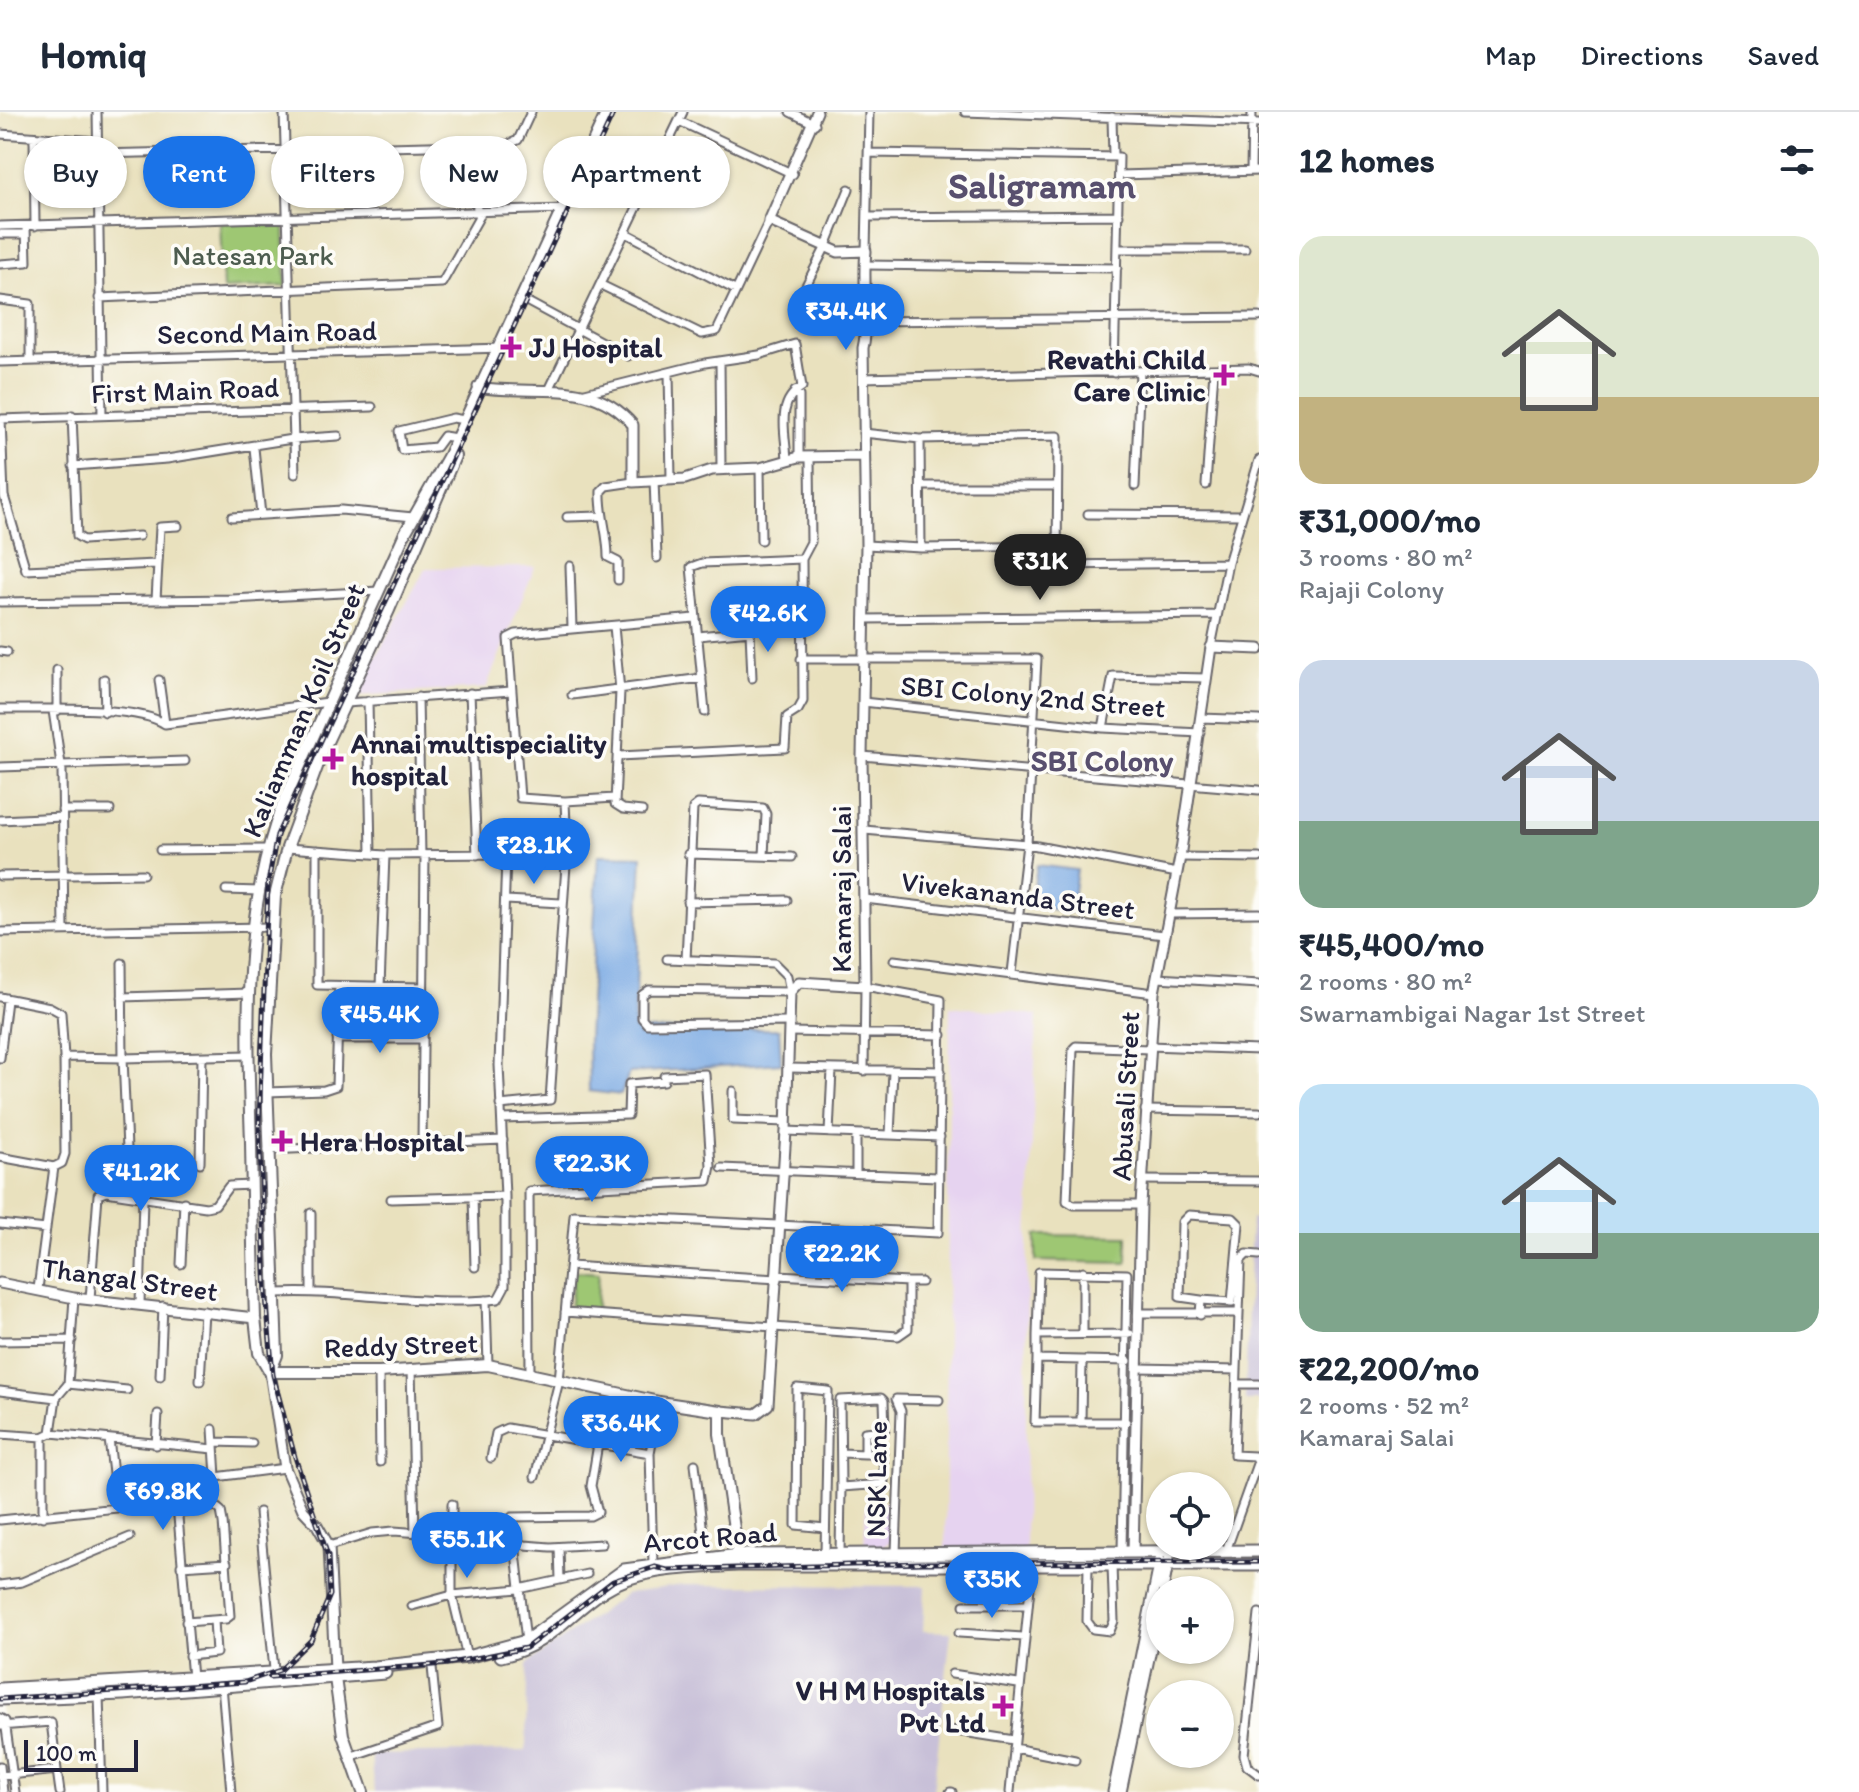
<!DOCTYPE html>
<meta charset="utf-8">
<style>
:root{--surface:#fff;--page:#f6f6f7;--text:#1f2937;--muted:#747a83;--line:#e0e1e3;--accent:#1a73e8}
body{margin:0;font-family:Itim,sans-serif;background:var(--page);color:var(--text);height:100vh;display:flex;flex-direction:column;font-size:30px;white-space:nowrap}
*{box-sizing:border-box;margin:0}
p{font-size:26px;color:var(--muted)}
.icon{flex:none;width:44px;height:44px;fill:none;stroke:currentColor;stroke-width:2;stroke-linecap:round;stroke-linejoin:round}
.map{position:relative;flex:1;overflow:hidden}
.side{display:flex;flex-direction:column;background:var(--surface);width:600px}
.side>*{flex:none}
.top-card{position:absolute;left:24px;top:24px;width:760px;height:72px;display:flex;gap:16px}
.buttons{position:absolute;left:1146px;top:1360px;display:grid;gap:16px}
.buttons a{display:grid;place-items:center;width:88px;height:88px;border-radius:50%;background:var(--surface);box-shadow:0 2px 6px #0004;font-size:40px}
.scale{position:absolute;left:24px;bottom:20px;width:114px;box-sizing:border-box;padding-left:8px;border:4px solid #22223b;border-top:0;font-size:22px;line-height:28px;white-space:nowrap;color:#22223b;-webkit-text-stroke:6px #fdfcf7;paint-order:stroke}
.price{position:absolute;translate:-50% -68px;padding:0 18px;border-radius:28px;background:var(--accent);color:#fff;font-size:26px;line-height:52px;filter:drop-shadow(0 2px 4px #0008)}
.price::after{content:'';position:absolute;left:50%;top:48px;width:24px;height:18px;margin-left:-12px;background:inherit;clip-path:polygon(0 0,100% 0,50% 100%)}
.price.active{background:#222;color:#fff}
ul{padding:0;list-style:none}
li{display:grid;align-content:center;gap:16px;height:424px;padding:0 40px}
li span{display:grid;place-items:center;height:248px;border-radius:24px;color:#555}
li>.icon{margin-inline-start:auto}
span .icon{width:144px;height:144px;fill:#fffc;stroke-width:1}
li b{font-size:34px}
h2{display:flex;justify-content:space-between;align-items:center;height:96px;padding:0 40px;font-size:34px}
.chip{padding:0 28px;border-radius:36px;background:var(--surface);box-shadow:0 2px 6px #0004;font-size:28px;line-height:72px}
.chip.active{background:var(--accent);color:#fff}
header{display:flex;align-items:center;gap:48px;box-sizing:border-box;height:112px;padding:0 40px;background:var(--surface);border-bottom:2px solid var(--line)}
header strong{font-size:38px}
nav{display:flex;gap:44px;margin-inline-start:auto;font-size:28px}
main{display:flex;flex:1;min-height:0}
.map>svg:first-child{display:block}
.built{fill:#e6d3f0}
.industrial{fill:#c8c0d8}
.green{fill:#9ec773;stroke:#607457;stroke-width:2}
.water{fill:#78a8e3;stroke:#4d658f;stroke-width:2}
.lines{fill:none;stroke-linecap:round;stroke-linejoin:round}
.minor-casing{stroke:#686569;stroke-width:11}
.tertiary-casing{stroke:#686569;stroke-width:13}
.secondary-casing{stroke:#686569;stroke-width:14}
.primary-casing{stroke:#686569;stroke-width:15}
.minor{stroke:#fff;stroke-width:7}
.tertiary{stroke:#fff;stroke-width:9}
.secondary{stroke:#fff;stroke-width:10}
.primary{stroke:#fff;stroke-width:11}
.rail-casing{stroke:#22223b;stroke-width:5}
.rail{stroke:#fdfcf7;stroke-width:2;stroke-dasharray:6;stroke-linecap:butt}
.poi-dot{fill:#b5179e;stroke:#fdfcf7;stroke-width:3}
.labels{text-anchor:middle;dominant-baseline:central;stroke-width:7;stroke-linejoin:round;paint-order:stroke}
.park-label{font-size:28px;fill:#4d5c4f;stroke:#fdfcf7}
.street-label{font-size:28px;fill:#22223b;stroke:#fdfcf7}
.poi-label{font-size:28px;font-weight:bold;fill:#22223b;stroke:#fdfcf7;text-anchor:start}
.neighbourhood-label{font-size:30px;font-weight:bold;fill:#584f6e;stroke:#fdfcf7}
.district-label{font-size:36px;font-weight:bold;fill:#584f6e;stroke:#fdfcf7}
</style>
<header>
<strong>Homiq</strong>
<nav><a>Map</a><a>Directions</a><a>Saved</a></nav>
</header>
<main>
<div class="map">
<svg width="1259" height="1680" viewBox="0 0 1259 1680">
<rect width="100%" height="100%" fill="#fdfcf7"/>
<filter id="ink" filterUnits="userSpaceOnUse"><feTurbulence type="fractalNoise" baseFrequency=".0125" numOctaves="2"/><feDisplacementMap in="SourceGraphic" scale="16" xChannelSelector="R" yChannelSelector="G"/><feConvolveMatrix kernelMatrix="1 2 1 2 8 2 1 2 1" color-interpolation-filters="sRGB"/></filter>
<filter id="wash" filterUnits="userSpaceOnUse"><feTurbulence type="fractalNoise" baseFrequency=".006" numOctaves="4" result="noise"/><feDisplacementMap in="SourceGraphic" scale="32" xChannelSelector="R" yChannelSelector="G"/><feGaussianBlur stdDeviation="1.8" result="paint"/><feColorMatrix in="noise" values="0 0 0 0 0 0 0 0 0 0 0 0 0 0 0 0 0 1.4 0 .05"/><feComposite in="paint" operator="in"/></filter>
<g filter="url(#wash)">
<rect width="100%" height="100%" fill="#e9e1be"/>
<path class="built" d="M535 455 486 576 354 584 426 456Z
M950 894 1037 903 1027 1154 1025 1443 945 1442Z
M866 1390H893L892 1429 870 1440 864 1436Z"/>
<path class="industrial" d="M1251 1107H1259V1288H1245Z
M681 1473 925 1474 923 1519 951 1520 933 1680H375L371 1642 526 1639 527 1552 626 1482Z"/>
<path class="green" d="M265 110 266 114 284 113 286 174 223 177 220 111Z
M1036 1123 1127 1124V1151L1036 1149Z
M574 1159 599 1161 596 1200 570 1198Z"/>
<path class="water" d="M598 743 642 744 634 918 779 917 781 951 629 961 621 983 589 979 588 927Z
M1037 753 1077 758 1071 800 1031 794Z"/>
</g>
<g filter="url(#ink)">
<g class="lines">
<g class="minor-casing">
<path id="minor" d="M97 0 102 303
M284 0 295 362
M790 0 815 12
M965 0 1259 11
M1112 5 1113 44
M679 9 793 62
M0 22 97 29
M34 25 35 114
M475 34 477 100
M870 41 1119 45 1114 261
M97 42 509 32 518 28 531 0
M1251 59 1252 0
M1120 63 1259 59
M869 105 1119 103
M0 114 565 97
M626 121 735 178
M0 122H26
M1118 137H1245
M866 139 869 0
M0 152 27 150 26 115
M865 153 1117 156
M601 173 702 222 717 219 769 109
M99 186 442 171 482 100
M0 188 30 192V249
M526 189 628 244
M794 197 826 134 849 77
M869 209 1259 205
M720 249 721 357
M0 250 504 236
M669 261 671 367
M863 266 1249 256 1259 259
M550 276 683 0
M795 279 799 284V345
M585 281 705 251 759 243 795 232 802 275C775 290 786 322 787 348
M72 303 77 424 84 428 139 424
M0 307 372 295
M1 307 4 384 26 458 156 452
M863 321 920 327 1058 324 1057 453 1228 451
M456 326 444 324 436 335 402 338 399 319 453 306 464 308
M920 327 921 436
M254 336 261 403
M73 354 167 347 292 327 338 324
M760 356 761 428
M654 368 657 446
M1206 373 1214 258
M921 374H1057
M1135 374 1140 259
M1088 402 1241 403
M232 405 341 398 413 405
M567 405 600 404
M866 433 921 436 1055 434
M802 447 811 430 810 347
M570 454 572 516
M618 468V450L608 445C608 420 600 403 601 379L606 374 633 370
M156 488 160 415 178 414
M0 490 232 487 379 479
M864 507 1217 503
M614 514 620 579 615 692 623 697 642 699
M750 519 761 511H800
M750 519 752 566
M698 524 750 519
M1211 535 1228 451 1259 348
M0 539 7 540
M801 547H1037L1027 732 1012 861
M104 567 105 600
M159 568 165 612
M470 581 477 743
M572 583 702 566
M418 585 421 743
M368 589 371 742
M863 590 1103 616 1200 621
M346 591 511 579
M0 597C38 598 136 592 165 612L328 590
M53 599 62 659 64 819
M57 599V558
M705 600 691 455 702 451 802 447
M1201 606 1259 608
M1103 616 1113 564 1207 566
M619 644 785 636 787 605 798 598 803 589 802 447
M862 644 1259 678
M0 655 185 649
M615 686 565 689 520 686 508 526 516 522 695 506
M62 698H110
M0 708 62 705
M864 718 1027 732 1177 761
M160 738 268 737
M317 738V873L422 875
M688 742 792 745
M1180 745 1259 746
M0 764 143 762
M226 778 259 779
M865 787 1164 823
M506 788 561 791
M687 790 787 788
M1169 802 1259 801
M0 820 271 815
M667 847 774 851 787 864 790 880 649 878 642 883V906L647 912 789 910
M686 848 693 696 698 692 763 696 766 702 764 744
M894 848 1154 881
M122 851 123 946 248 943
M1157 866 1259 872
M380 875 385 743
M0 885 50 895 61 901 64 945
M122 885 249 881
M789 920 942 923
M337 927H422
M1149 934 1259 938
M0 946 7 888
M788 956 941 959
M733 979V1008L786 1010
M267 980 324 978 336 974 339 874
M500 993 550 988 567 738 565 689
M1145 998 1259 1000
M503 1007 628 1003 629 972 664 969V964L705 962 711 1054 708 1069 529 1079 530 1262
M786 1019 940 1025
M829 1021 832 958
M890 1023 893 959
M422 1029 425 743
M268 1038 503 1028
M0 1045 54 1055
M200 1051 202 945
M722 1056 937 1065
M856 1061V1023
M1142 1068 1259 1069
M473 1085 475 1155
M391 1087 505 1084
M1141 1093H1074L1067 1089 1073 937 1076 934 1149 937
M311 1101V1179
M0 1112 46 1117
M181 1152 184 1090
M570 1154 778 1167
M1083 1159V1222
M778 1163 908 1170
M38 1177 54 1055 62 1051 65 1042 64 945 123 946 127 1037
M275 1181C349 1177 424 1195 498 1187L505 1174V1084L499 953 506 745 501 742 385 743 287 736
M90 1187 98 1083 106 1080 206 1095 215 1093 229 1074 252 1073
M486 1188 488 1253
M140 1192 143 1086
M565 1200 898 1224 908 1217V1170H921
M1140 1201H1239L1234 1343 1255 1344 1258 1349 1226 1439
M1239 1201 1241 1148 1247 1142 1259 1143
M1200 1203 1201 1188 1180 1185 1182 1110 1189 1103 1233 1106 1239 1112 1232 1190 1201 1188
M1037 1223 1039 1160 1127 1162 1122 1439
M0 1229 72 1228
M1037 1247V1223L1130 1222
M1139 1256 1237 1258
M411 1257 415 1419
M379 1260 380 1350
M160 1264 163 1194
M200 1269 204 1199
M68 1272 127 1278
M1237 1272H1259
M0 1279 56 1286
M1081 1310 1082 1248
M1126 1310H1035L1037 1247 1128 1249
M213 1317 216 1365
M51 1321 56 1286 68 1272 74 1186
M0 1322 43 1325V1405
M43 1325 51 1321 214 1337
M109 1327 117 1396
M214 1330 252 1331
M156 1333 158 1302
M491 1346 496 1321 507 1316 650 1341
M695 1352 706 1447
M535 1365 559 1269 574 1103 938 1121 941 888 865 874 864 959
M841 1375 840 1288 881 1286 884 1289 885 1318 865 1320V1342L841 1341
M452 1392V1483L467 1545
M259 1400 274 1558
M0 1408 117 1396 216 1365 285 1356
M329 1434 372 1421 394 1419 513 1428 525 1433 550 1435 602 1432
M559 1435 560 1468
M840 1441 841 1375 884 1372 883 1342H865
M896 1441 901 1299 896 1287 939 1288
M825 1442 828 1279 797 1276 796 1413 825 1416
M653 1452 650 1341 659 1290
M181 1454 227 1451
M1088 1454 1087 1509 1093 1517 1110 1519 1114 1509 1112 1454
M0 1473 22 1470 130 1425
M964 1493H1026
M412 1494 452 1483 519 1477 587 1462
M1259 1501 1244 1643 1247 1654 1259 1663
M186 1510 226 1507 230 1504 223 1410 221 1399 215 1394 181 1401 178 1405 192 1566
M959 1521 1023 1525
M526 1529 512 1405 590 1404 598 1400 591 1374 598 1332
M189 1544 216 1541 214 1508
M952 1562 1018 1572
M222 1573 231 1680
M99 1583 102 1680
M0 1606 5 1609 15 1680
M0 1614 51 1610 57 1658
M950 1618 1014 1628
M1014 1636 1075 1648
M349 1645 438 1615 432 1555
M0 1654 3 1680
M0 1664 57 1658 60 1680
M950 1680H952
M1010 1680 1032 1455"/>
</g>
<g class="tertiary-casing">
<path id="tertiary" d="M478 275C533 285 591 263 633 313V370L685 367 712 358 760 356 799 345 864 344
M0 1171 74 1186 255 1206
M270 1260 285 1356 303 1398 317 1413 329 1434 335 1557
M720 1299 756 1302 768 1293 786 1019 790 880 799 870 865 874 862 644 866 433 863 236C870 204 862 173 866 139L838 140 769 109 817 0
M1133 1440 1141 1093 1154 881 1180 745 1211 535 1259 537
M1163 1478 1169 1447
M1113 1680 1160 1448
M1121 1680 1160 1494"/>
</g>
<g class="secondary-casing">
<path id="secondary" d="M270 1260 259 1241 255 1206C253 1147 252 1089 251 1030 247 917 242 801 282 694L405 421 448 345 607 0
M270 1260 277 1243 266 942 275 784 287 736 324 636 389 498 455 344
M270 1260H379L488 1253 659 1290 720 1299V1322L738 1443
M335 1566 343 1623 363 1680"/>
</g>
<g class="primary-casing">
<path id="primary" d="M501 1544C548 1534 566 1503 604 1478 641 1454 695 1456 737 1453H1259
M0 1577 375 1555 467 1545 526 1529 624 1458 738 1443 1259 1439
M0 1587 123 1582 385 1561"/>
</g>
<use href="#minor" class="minor"/>
<use href="#tertiary" class="tertiary"/>
<use href="#secondary" class="secondary"/>
<use href="#primary" class="primary"/>
<g class="rail-casing">
<path id="rail" d="M270 1565 446 1552 526 1536 613 1469 655 1455 667 1458 922 1451 1259 1450
M0 1587 245 1570 280 1558 311 1528 330 1483 328 1444 295 1345 273 1263 266 1184 259 1011 268 771 277 723 614 0"/>
</g>
<use href="#rail" class="rail"/>
</g>
</g>
<g class="poi-dot">
<path d="M507 223h8v8h8v8h-8v8h-8v-8h-8v-8h8z"/>
<path d="M1220 251h8v8h8v8h-8v8h-8v-8h-8v-8h8z"/>
<path d="M329 635h8v8h8v8h-8v8h-8v-8h-8v-8h8z"/>
<path d="M278 1017h8v8h8v8h-8v8h-8v-8h-8v-8h8z"/>
<path d="M999 1582h8v8h8v8h-8v8h-8v-8h-8v-8h8z"/>
</g>
<g class="labels">
<g class="park-label">
<text x="253" y="143">Natesan Park</text>
</g>
<g class="street-label">
<text transform="translate(267 220) rotate(-1)">Second Main Road</text>
<text transform="translate(185 278) rotate(-2)">First Main Road</text>
<text transform="translate(1033 584) rotate(5)">SBI Colony 2nd Street</text>
<text transform="translate(303 598) rotate(-67)">Kaliamman Koil Street</text>
<text transform="translate(841 777) rotate(-90)">Kamaraj Salai</text>
<text transform="translate(1018 783) rotate(7)">Vivekananda Street</text>
<text transform="translate(1125 984) rotate(-87)">Abusali Street</text>
<text transform="translate(130 1167) rotate(8)">Thangal Street</text>
<text transform="translate(401 1233) rotate(-2)">Reddy Street</text>
<text transform="translate(876 1367) rotate(-89)">NSK Lane</text>
<text transform="translate(710 1425) rotate(-5)">Arcot Road</text>
</g>
<g class="poi-label">
<text x="529" y="235">JJ Hospital</text>
<text x="1206" y="247" text-anchor="end">Revathi Child<tspan x="1206" dy="32">Care Clinic</tspan></text>
<text x="351" y="631">Annai multispeciality<tspan x="351" dy="32">hospital</tspan></text>
<text x="300" y="1029">Hera Hospital</text>
<text x="985" y="1578" text-anchor="end">V H M Hospitals<tspan x="985" dy="32">Pvt Ltd</tspan></text>
</g>
<g class="neighbourhood-label">
<text x="1102" y="648">SBI Colony</text>
</g>
<g class="district-label">
<text x="1042" y="73">Saligramam</text>
</g>
</g>
</svg>
<div class="buttons">
<a><svg class="icon" aria-label="locate" viewBox="0 0 24 24"><circle cx="12" cy="12" r="6"/><path d="M12 2v4M12 18v4M2 12h4M18 12h4"/></svg></a>
<a>+</a>
<a>−</a>
</div>
<div class="scale">100 m</div>
<b class="price" style="left:846px;top:240px">₹34.4K</b>
<b class="price active" style="left:1040px;top:490px">₹31K</b>
<b class="price" style="left:768px;top:542px">₹42.6K</b>
<b class="price" style="left:534px;top:774px">₹28.1K</b>
<b class="price" style="left:380px;top:943px">₹45.4K</b>
<b class="price" style="left:592px;top:1092px">₹22.3K</b>
<b class="price" style="left:141px;top:1101px">₹41.2K</b>
<b class="price" style="left:842px;top:1182px">₹22.2K</b>
<b class="price" style="left:621px;top:1352px">₹36.4K</b>
<b class="price" style="left:163px;top:1420px">₹69.8K</b>
<b class="price" style="left:467px;top:1468px">₹55.1K</b>
<b class="price" style="left:992px;top:1508px">₹35K</b>
<div class="top-card">
<a class="chip">Buy</a>
<a class="chip active">Rent</a>
<a class="chip">Filters</a>
<a class="chip">New</a>
<a class="chip">Apartment</a>
</div>
</div>
<section class="side">
<h2>12 homes<svg class="icon" aria-label="filters" viewBox="0 0 24 24"><path d="M4 7h16M4 17h16"/><circle cx="9" cy="7" r="2"/><circle cx="15" cy="17" r="2"/></svg></h2>
<ul>
<li><span style="background:linear-gradient(#dfe7d0 65%,#c2b280 0)"><svg class="icon" aria-label="home" viewBox="0 0 24 24"><path d="M3 11l9-7 9 7M6 9v11h12V9"/></svg></span><div><b>₹31,000/mo</b><p>3 rooms · 80 m²</p><p>Rajaji Colony</p></div></li>
<li><span style="background:linear-gradient(#c9d6e8 65%,#7fa58c 0)"><svg class="icon" aria-label="home" viewBox="0 0 24 24"><path d="M3 11l9-7 9 7M6 9v11h12V9"/></svg></span><div><b>₹45,400/mo</b><p>2 rooms · 80 m²</p><p>Swarnambigai Nagar 1st Street</p></div></li>
<li><span style="background:linear-gradient(#bfe0f5 60%,#7fa58c 0)"><svg class="icon" aria-label="home" viewBox="0 0 24 24"><path d="M3 11l9-7 9 7M6 9v11h12V9"/></svg></span><div><b>₹22,200/mo</b><p>2 rooms · 52 m²</p><p>Kamaraj Salai</p></div></li>
</ul>
</section>
</main>
